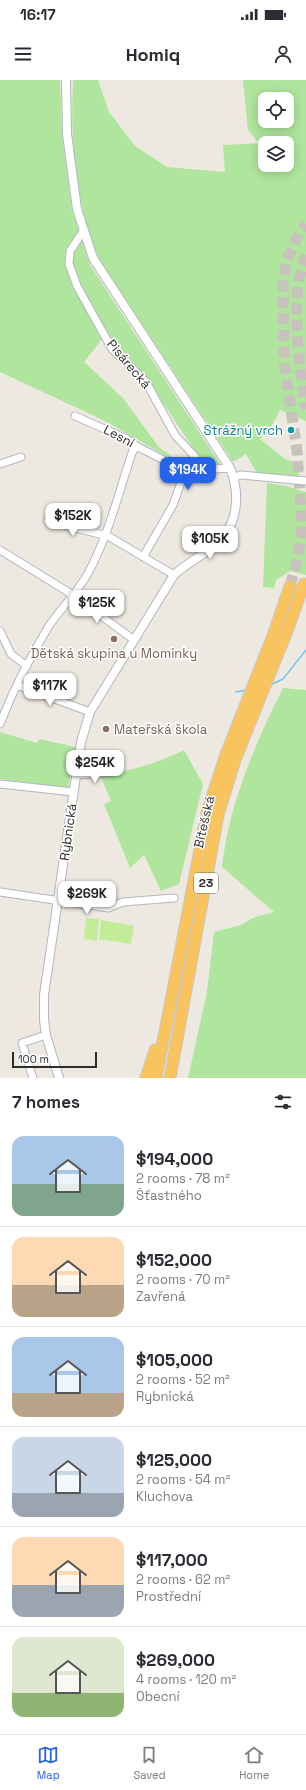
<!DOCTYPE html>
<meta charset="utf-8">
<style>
:root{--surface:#fff;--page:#f7f7f7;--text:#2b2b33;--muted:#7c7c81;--line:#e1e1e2;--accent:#2563eb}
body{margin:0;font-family:"Space Grotesk",sans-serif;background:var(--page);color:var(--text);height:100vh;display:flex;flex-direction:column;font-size:15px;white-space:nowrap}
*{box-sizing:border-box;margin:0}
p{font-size:13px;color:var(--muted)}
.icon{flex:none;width:22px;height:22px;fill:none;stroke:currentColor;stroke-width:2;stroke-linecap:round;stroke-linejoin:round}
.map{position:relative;height:998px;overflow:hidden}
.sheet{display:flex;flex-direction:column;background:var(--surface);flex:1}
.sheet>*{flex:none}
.tools{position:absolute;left:258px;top:12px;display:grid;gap:8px}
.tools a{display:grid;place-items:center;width:36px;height:36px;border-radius:8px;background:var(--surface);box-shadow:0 2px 10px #0003;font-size:20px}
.scale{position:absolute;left:12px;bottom:10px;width:85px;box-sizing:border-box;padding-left:4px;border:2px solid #2d2d2d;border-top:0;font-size:11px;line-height:14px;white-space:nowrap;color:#2d2d2d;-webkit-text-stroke:3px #fff;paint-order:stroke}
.price{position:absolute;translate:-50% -34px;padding:0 9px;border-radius:8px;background:#fff;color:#222;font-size:13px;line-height:26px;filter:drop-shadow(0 1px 2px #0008)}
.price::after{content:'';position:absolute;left:50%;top:24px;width:12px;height:9px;margin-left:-6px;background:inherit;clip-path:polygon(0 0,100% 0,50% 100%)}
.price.active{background:var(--accent);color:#fff}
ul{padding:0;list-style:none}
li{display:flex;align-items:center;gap:12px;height:100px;padding:0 12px}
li+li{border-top:1px solid var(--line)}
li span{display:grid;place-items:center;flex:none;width:112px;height:80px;border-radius:12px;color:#555}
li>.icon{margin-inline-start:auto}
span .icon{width:48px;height:48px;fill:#fffc;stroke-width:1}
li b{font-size:17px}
h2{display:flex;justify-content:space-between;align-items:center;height:48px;padding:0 12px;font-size:17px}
.status{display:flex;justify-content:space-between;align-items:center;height:28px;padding:0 20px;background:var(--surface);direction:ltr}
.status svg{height:11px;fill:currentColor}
header{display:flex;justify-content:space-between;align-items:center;height:52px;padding:0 12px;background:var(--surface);font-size:18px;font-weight:700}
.menu{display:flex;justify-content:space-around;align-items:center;height:56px;border-top:1px solid var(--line);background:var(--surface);font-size:11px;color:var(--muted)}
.menu a{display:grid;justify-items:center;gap:2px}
.menu .active{color:var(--accent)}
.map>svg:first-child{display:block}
.green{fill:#afe59c;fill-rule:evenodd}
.pitch{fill:#c2ec98}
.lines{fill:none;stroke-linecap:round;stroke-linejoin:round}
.stream{stroke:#72c6f1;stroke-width:1.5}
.trunk-tunnel{stroke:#c7c3bc;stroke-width:11;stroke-dasharray:11 5.5;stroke-linecap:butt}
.minor-casing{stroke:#b3b5c0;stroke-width:9}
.tertiary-casing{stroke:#b3b5c0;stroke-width:10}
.trunk-casing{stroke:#c8c8c8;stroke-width:13}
.minor{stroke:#fff;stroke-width:7}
.tertiary{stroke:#fff;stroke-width:8}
.trunk{stroke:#f9c45d;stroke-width:11}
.culture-dot{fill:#0f9aa8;stroke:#fff;stroke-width:1.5}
.education-dot{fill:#8d6e63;stroke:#fff;stroke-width:1.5}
.labels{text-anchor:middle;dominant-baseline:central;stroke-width:3;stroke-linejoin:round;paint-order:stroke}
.shield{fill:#fff;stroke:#6c6c6c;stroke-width:1}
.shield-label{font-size:12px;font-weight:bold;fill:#2d2d2d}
.street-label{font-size:13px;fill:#2d2d2d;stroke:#fff}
.culture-label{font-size:13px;fill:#0d838f;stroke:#fff;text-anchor:end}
.education-label{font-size:13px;fill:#785e54;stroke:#fff}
</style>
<div class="status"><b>16:17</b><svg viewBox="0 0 49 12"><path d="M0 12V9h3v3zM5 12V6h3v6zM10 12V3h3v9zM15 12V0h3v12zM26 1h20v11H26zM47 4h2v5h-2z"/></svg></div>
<header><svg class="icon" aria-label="menu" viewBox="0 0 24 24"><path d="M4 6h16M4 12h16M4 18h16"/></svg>Homiq<svg class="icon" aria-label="person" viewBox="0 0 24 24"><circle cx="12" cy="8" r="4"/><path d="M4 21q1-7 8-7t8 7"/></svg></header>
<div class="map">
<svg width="306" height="998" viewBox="0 0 306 998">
<rect width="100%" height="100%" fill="#eee9e0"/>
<path class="green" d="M0 0H60L62 55 72 130 90 185 220 384 204 385 148 300 107 253 84 282 123 318 158 366 182 385 103 340 0 292Z
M73 0H98L109 32 135 66 167 87 225 92 223 65 259 63 248 50 243 0H306V341L280 330 268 353 260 359 285 379 301 384 298 399 258 395 246 374 233 382 100 180C75 126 70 58 73 0ZM265 19H287V41H265ZM265 63H287V85H265Z
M267 403 286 406 306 412V495L290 491 276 500 274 508 263 507Z
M283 608 306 610V998H188L207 912 214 852 241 845 255 837 274 832 222 787C229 724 255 664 283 608Z
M0 652 37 663 39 659 76 667 68 708 0 699Z
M184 670 203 704 179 804 161 811 144 775 130 788 104 724 111 721 100 695C131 691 156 684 184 670Z"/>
<path class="pitch" d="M86 838 99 839 97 861 84 859Z
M101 840 134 846 131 864 99 859Z"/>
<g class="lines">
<path class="stream" d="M270 605 283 599 306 570
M236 612 246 610"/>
<path class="trunk-tunnel" d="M306 175C288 215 300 286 306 329
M290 506 298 477 302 447 297 371 284 281 283 200 287 180 297 158 306 144"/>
<g class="minor-casing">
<path id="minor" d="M84 150 70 171 69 184 77 206 112 269 146 302 175 355 207 390
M75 336 127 359 138 367 185 391 230 388
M0 384 21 377
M234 397 241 395 306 401
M47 441 108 456 174 495
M0 470 73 515 134 560
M143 477 173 425 185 391
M0 551 11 574 27 586
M17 605 90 632
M0 644C13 610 30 577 49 546 61 528 76 514 87 495 108 458 119 411 133 370L138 367
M76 695 112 692
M0 704 73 712
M0 812 108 828 123 822 174 818
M33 998 22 963 46 955"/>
</g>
<g class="tertiary-casing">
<path id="tertiary" d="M59 998 46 955 44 940V915L81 662 90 632 174 495C187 483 202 476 215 465 238 446 241 415 230 388L93 178 77 129 67 54 66 0"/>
</g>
<g class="trunk-casing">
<path id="trunk" d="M146 998 155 970
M156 998 207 733 225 677 274 553 290 506
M170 998 218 735 235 680 287 551 304 504"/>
</g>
<use href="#minor" class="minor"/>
<use href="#tertiary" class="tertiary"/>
<use href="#trunk" class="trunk"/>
</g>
<circle class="culture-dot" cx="291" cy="350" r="4"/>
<g class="education-dot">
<circle cx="114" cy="559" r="4"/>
<circle cx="106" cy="649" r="4"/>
</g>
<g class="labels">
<rect class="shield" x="194" y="793" width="24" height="20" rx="3"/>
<g class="shield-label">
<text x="206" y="803">23</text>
</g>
<g class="street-label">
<text transform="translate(129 284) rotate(50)">Pisárecká</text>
<text transform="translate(119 356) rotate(28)">Lesní</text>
<text transform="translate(204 742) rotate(-77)">Bítešská</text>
<text transform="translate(68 752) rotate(-82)">Rybnická</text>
</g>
<g class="culture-label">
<text x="283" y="350">Strážný vrch</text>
</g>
<g class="education-label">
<text x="114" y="573">Dětská skupina u Mominky</text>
<text x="114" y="649" text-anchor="start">Mateřská škola</text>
</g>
</g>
</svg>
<div class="tools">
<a><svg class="icon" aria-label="locate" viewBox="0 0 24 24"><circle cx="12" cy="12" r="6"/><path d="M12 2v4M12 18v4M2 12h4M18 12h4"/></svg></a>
<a><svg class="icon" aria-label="layers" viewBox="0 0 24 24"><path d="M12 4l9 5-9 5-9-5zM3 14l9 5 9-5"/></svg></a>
</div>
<div class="scale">100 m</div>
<b class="price active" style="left:188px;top:411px">$194K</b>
<b class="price" style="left:73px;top:457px">$152K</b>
<b class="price" style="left:210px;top:480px">$105K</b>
<b class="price" style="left:97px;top:544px">$125K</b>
<b class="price" style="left:50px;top:627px">$117K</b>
<b class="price" style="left:95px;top:704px">$254K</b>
<b class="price" style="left:87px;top:835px">$269K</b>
</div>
<section class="sheet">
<h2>7 homes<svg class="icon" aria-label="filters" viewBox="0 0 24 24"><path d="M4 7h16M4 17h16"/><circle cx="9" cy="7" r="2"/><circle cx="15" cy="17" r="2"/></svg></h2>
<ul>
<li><span style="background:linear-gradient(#a9c7e8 60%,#7fa58c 0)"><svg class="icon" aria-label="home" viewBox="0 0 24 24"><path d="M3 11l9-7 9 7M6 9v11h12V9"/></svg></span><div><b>$194,000</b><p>2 rooms · 78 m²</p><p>Šťastného</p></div></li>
<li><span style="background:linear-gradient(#ffd9b3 60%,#b9a48a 0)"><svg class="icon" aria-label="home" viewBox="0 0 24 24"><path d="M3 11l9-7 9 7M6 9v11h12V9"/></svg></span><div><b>$152,000</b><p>2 rooms · 70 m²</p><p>Zavřená</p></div></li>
<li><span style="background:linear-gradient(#a9c7e8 70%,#b9a48a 0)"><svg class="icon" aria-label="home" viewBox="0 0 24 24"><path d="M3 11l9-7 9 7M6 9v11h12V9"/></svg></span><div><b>$105,000</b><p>2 rooms · 52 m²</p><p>Rybnická</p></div></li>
<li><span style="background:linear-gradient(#c9d6e8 70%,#9aa5b1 0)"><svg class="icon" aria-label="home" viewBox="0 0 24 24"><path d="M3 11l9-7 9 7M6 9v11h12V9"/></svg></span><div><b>$125,000</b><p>2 rooms · 54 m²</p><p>Kluchova</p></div></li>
<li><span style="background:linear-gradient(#ffd9b3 60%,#9aa5b1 0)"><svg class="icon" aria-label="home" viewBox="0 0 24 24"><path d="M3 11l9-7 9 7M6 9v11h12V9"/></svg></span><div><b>$117,000</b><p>2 rooms · 62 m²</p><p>Prostřední</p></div></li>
<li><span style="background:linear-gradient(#dfe7d0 70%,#8fb573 0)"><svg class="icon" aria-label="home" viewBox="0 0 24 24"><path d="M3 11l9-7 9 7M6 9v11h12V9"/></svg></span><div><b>$269,000</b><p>4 rooms · 120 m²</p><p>Obecní</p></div></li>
</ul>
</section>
<nav class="menu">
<a class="active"><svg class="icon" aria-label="map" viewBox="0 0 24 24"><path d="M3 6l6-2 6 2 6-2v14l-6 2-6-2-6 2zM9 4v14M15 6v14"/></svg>Map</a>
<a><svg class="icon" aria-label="saved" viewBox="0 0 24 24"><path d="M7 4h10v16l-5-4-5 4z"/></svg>Saved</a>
<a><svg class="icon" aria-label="home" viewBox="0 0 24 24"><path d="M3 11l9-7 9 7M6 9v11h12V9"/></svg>Home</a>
</nav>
